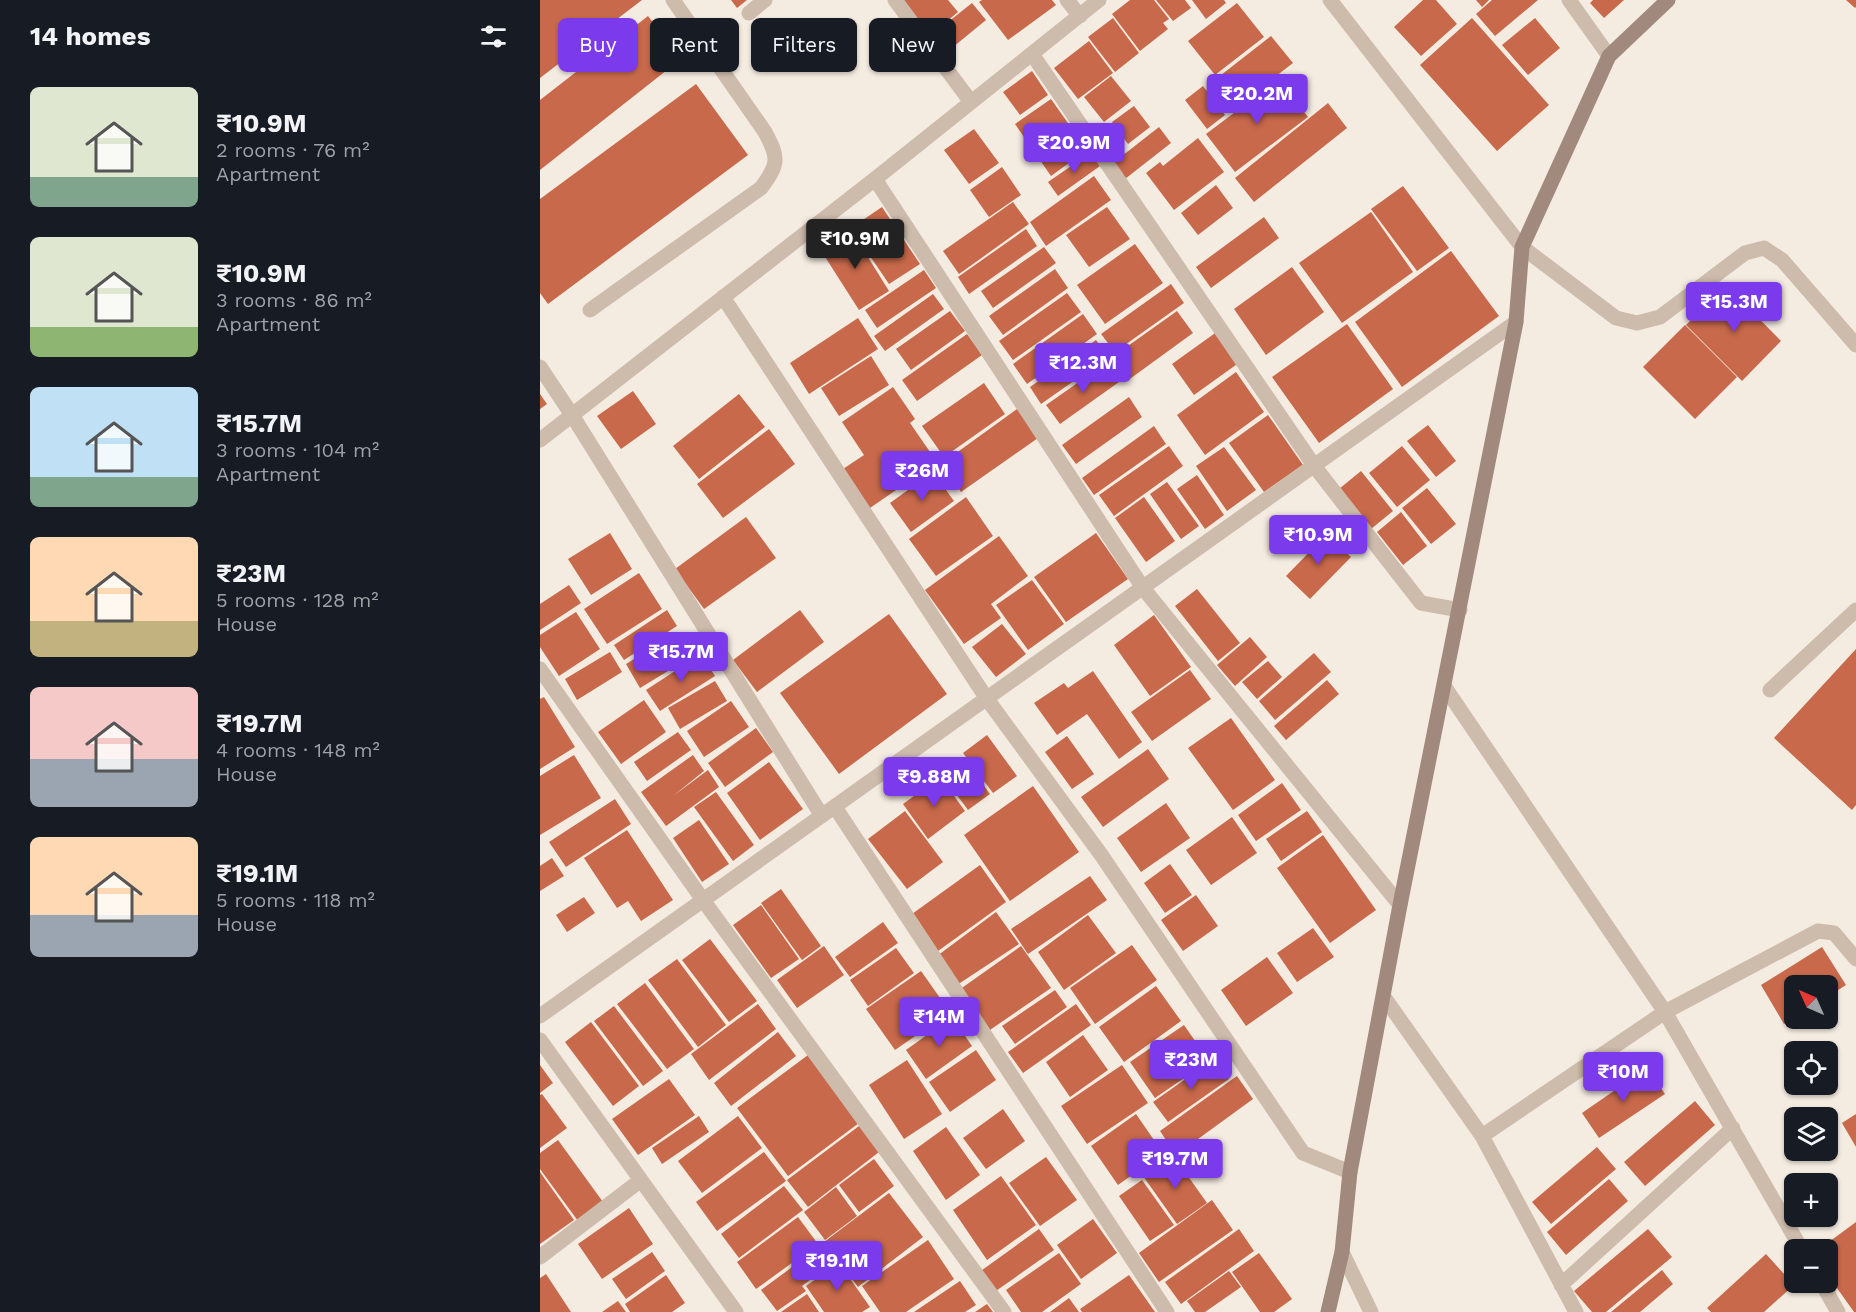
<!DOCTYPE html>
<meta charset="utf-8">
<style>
:root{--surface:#171b24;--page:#20242c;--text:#f1f3f6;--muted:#9ea1a6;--accent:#7c3aed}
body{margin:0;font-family:"Work Sans",sans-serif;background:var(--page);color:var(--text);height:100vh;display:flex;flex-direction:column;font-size:22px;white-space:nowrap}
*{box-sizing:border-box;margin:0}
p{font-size:20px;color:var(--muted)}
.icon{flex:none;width:33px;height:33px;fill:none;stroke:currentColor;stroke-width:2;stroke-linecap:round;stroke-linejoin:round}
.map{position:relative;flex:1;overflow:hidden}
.drawer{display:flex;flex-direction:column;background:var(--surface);width:540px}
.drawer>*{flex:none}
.guide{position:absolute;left:18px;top:18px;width:570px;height:54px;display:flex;gap:12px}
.needle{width:39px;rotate:315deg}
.buttons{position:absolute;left:1244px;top:975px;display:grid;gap:12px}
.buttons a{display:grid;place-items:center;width:54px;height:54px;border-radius:9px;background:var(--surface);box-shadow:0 2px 4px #0004;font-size:30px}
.price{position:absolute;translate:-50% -51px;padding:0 14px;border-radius:6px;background:var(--accent);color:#fff;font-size:20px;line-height:39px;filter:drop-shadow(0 2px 3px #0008)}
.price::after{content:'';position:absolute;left:50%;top:36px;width:18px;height:14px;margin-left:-9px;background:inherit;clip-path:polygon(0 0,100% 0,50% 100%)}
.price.active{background:#222;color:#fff}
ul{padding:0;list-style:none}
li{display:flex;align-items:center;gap:18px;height:150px;padding:0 30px}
li span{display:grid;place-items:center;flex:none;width:168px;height:120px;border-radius:9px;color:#555}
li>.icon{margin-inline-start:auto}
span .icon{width:72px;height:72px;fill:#fffc;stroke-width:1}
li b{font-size:26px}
h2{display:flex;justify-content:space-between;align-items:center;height:72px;padding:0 30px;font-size:26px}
.tag{padding:0 21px;border-radius:9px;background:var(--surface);box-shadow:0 2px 4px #0004;font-size:21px;line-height:54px}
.tag.active{background:var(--accent);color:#fff}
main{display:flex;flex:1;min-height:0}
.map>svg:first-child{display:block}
.building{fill:#c8694b}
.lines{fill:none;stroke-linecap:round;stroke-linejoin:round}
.service{stroke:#cdbbac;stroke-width:15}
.minor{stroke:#cdbbac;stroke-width:15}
.secondary{stroke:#a18a7d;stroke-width:15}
</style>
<main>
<section class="drawer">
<h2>14 homes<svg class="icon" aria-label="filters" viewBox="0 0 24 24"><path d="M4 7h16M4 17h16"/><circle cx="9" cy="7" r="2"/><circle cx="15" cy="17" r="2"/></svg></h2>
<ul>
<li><span style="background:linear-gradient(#dfe7d0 75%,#7fa58c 0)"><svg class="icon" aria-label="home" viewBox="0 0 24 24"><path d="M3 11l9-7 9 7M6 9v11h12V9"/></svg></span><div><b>₹10.9M</b><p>2 rooms · 76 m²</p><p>Apartment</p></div></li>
<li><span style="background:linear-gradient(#dfe7d0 75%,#8fb573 0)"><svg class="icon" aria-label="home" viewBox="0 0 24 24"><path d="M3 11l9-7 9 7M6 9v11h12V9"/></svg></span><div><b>₹10.9M</b><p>3 rooms · 86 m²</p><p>Apartment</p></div></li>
<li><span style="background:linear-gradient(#bfe0f5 75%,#7fa58c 0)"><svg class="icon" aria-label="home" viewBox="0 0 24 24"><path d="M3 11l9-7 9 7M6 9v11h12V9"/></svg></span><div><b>₹15.7M</b><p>3 rooms · 104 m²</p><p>Apartment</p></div></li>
<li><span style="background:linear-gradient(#ffd9b3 70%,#c2b280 0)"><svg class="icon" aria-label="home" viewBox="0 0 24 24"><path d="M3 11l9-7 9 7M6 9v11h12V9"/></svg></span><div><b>₹23M</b><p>5 rooms · 128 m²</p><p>House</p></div></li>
<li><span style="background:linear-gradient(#f6c9c9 60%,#9aa5b1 0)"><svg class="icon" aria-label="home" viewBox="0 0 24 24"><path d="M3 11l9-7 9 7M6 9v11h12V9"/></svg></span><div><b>₹19.7M</b><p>4 rooms · 148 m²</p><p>House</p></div></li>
<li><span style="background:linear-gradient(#ffd9b3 65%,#9aa5b1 0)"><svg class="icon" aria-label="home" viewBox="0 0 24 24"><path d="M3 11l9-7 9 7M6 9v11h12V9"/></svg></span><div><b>₹19.1M</b><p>5 rooms · 118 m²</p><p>House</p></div></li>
</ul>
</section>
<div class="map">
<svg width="1316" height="1312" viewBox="0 0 1316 1312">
<rect width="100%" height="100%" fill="#f4ebe1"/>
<path class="building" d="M0 0H102L0 78Z
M191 0H207L197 8Z
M362 0H408L418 12 389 36Z
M442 0H512L516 5 468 40 439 2Z
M590 0H614L629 19 623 23 628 29 600 51 572 14Z
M616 0H645L651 8 633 21Z
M652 0H684L686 3 666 19Z
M883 0H896L917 24 881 56 854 27Z
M936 0H949L942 7Z
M952 0H998L955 36 936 14Z
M1053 0H1084L1064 18 1050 3Z
M1306 0H1316V7L1315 8Z
M432 3 446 20 407 52 393 34Z
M697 3 724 37 675 75 648 41Z
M108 16 141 59 0 170V100Z
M573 18 599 53 575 72 548 37Z
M932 18 1009 105 957 151 880 65Z
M995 18 1020 48 988 75 962 45Z
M731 36 753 63 688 113 667 86Z
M549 41 573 73 538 99 514 68Z
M492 71 508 95 480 115 463 92Z
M571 76 591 101 564 122 544 97Z
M739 79 768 117 695 172 666 134Z
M156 84 208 155 8 304 0 293V199Z
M663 86 685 115 667 129 645 100Z
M511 99 547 150 511 176 475 124Z
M788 103 807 128 714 202 695 178Z
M594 106 610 127 588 144 572 122Z
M619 127 631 143 585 179 573 163Z
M434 129 459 163 429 184 404 150Z
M658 138 684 172 634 210 606 173 620 162 623 166Z
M550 153 560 166 518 196 508 182Z
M462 167 481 195 449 217 430 190Z
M554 176 571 200 506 246 490 222Z
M676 185 693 208 658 235 641 213Z
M863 186 909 248 877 271 831 209Z
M473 202 489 224 419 274 403 251Z
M342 207 380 264 349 284 311 228Z
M567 207 590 239 549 267 526 235Z
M831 212 873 272 802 323 759 263Z
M724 217 739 238 671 288 656 267Z
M486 229 497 246 429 294 418 277Z
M311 230 349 291 319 310 280 249Z
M595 244 623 283 565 324 537 285Z
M504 247 516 263 453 308 441 291Z
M911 251 959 316 862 387 815 322Z
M752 267 784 312 726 355 694 309Z
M515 269 528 288 463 335 449 316Z
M384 270 396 288 337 328 325 310Z
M631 284 644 303 575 352 561 334Z
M1186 285 1241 341 1202 381 1146 325Z
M527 293 541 312 473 360 459 341Z
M393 294 404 309 345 351 334 336Z
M410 311 425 331 371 370 356 349Z
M637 311 653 333 587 381 571 358Z
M543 314 557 334 487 384 473 364Z
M318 318 338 349 269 394 250 363Z
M807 324 853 389 779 443 732 377Z
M1145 325 1197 377 1155 419 1103 367Z
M678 331 700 362 654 395 632 364Z
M427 334 442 355 377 401 362 380Z
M556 340 568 357 501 404 490 387Z
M331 356 349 385 299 416 281 388Z
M566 363 579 382 520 424 506 405Z
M696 372 724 412 665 455 637 415Z
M444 383 465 414 404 457 382 426Z
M353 387 375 419 370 423 397 462 327 510 300 471 324 455 302 422Z
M93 391 116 424 81 449 57 416Z
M0 394 7 404 0 409Z
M199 394 225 427 159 479 133 446Z
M589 397 602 417 536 464 522 445Z
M477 409 498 438 421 492 401 464Z
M728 415 763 465 724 492 689 443Z
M888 425 916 461 896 477 867 441Z
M614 426 626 444 554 495 542 478Z
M229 429 255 464 183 518 157 484Z
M629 446 643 466 574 516 559 495Z
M862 446 890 480 857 507 829 473Z
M684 447 716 490 687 511 656 466Z
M821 471 853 511 831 529 799 489Z
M393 472 414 501 371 532 350 503Z
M657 475 684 515 665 529 637 489Z
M627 482 659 526 641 539 610 494Z
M887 488 916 524 891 544 862 508Z
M426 497 453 536 396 576 369 539Z
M604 497 635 541 606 562 575 518Z
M861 512 887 546 863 565 837 532Z
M206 517 236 558 164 609 135 569Z
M70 533 92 569 51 595 28 559Z
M556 533 588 579 526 622 494 577Z
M787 534 811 557 770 599 746 576Z
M459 536 488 576 451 604 461 618 424 644 385 590Z
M99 573 122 609 67 644 44 609Z
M492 580 524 624 488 650 456 605Z
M29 585 41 603 0 630V604Z
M657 589 700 643 678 661 635 606Z
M127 610 137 626 84 660 74 645Z
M260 610 284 642 217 692 193 660Z
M36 612 60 649 19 676 0 647V635Z
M349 614 407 694 299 774 240 693Z
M614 615 651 667 610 696 574 645Z
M462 624 486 654 456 677 432 647Z
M136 633 151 657 100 688 86 664Z
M710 637 727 657 695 686 677 665Z
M1316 649V805L1312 810 1234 738Z
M70 652 82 672 37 700 25 679Z
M774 653 791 672 735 720 719 701Z
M161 654 175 676 120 711 106 690Z
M728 661 742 677 717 699 702 682Z
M650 670 671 699 612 741 591 712Z
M553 671 602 742 579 759 547 714 517 735 494 703 524 683 528 688Z
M787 680 799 694 746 740 734 726Z
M175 681 187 701 140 729 128 708Z
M4 697 35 747 0 769V699Z
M104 700 126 732 81 764 58 732Z
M191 701 209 727 164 757 147 731Z
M691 718 735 780 693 810 648 748Z
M216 728 233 752 185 787 168 763Z
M138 732 151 750 107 781 94 762Z
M447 735 477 776 453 793 423 753Z
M527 736 554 774 532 789 505 752Z
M608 749 629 779 563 827 541 797Z
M34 755 61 798 0 835V776Z
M153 755 164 771 133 796 168 770 179 787 126 826 101 792Z
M424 758 450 794 428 810 402 775Z
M229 762 263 809 220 840 187 793Z
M400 777 425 811 388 839 363 804Z
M742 783 761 810 716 841 698 815Z
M493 786 539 852 470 901 424 835Z
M176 792 214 845 193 861 154 807Z
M75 799 91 824 26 867 9 842Z
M626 803 650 838 601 872 577 838Z
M365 811 403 862 367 889 328 839Z
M767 811 782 832 741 861 726 839Z
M692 817 717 853 671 885 646 850Z
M159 820 189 864 162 882 133 838Z
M87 830 133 900 101 921 88 901 77 908 44 858Z
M783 835 836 910 790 943 737 868Z
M12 858 24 876 0 891V866Z
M630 864 652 895 625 913 604 883Z
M440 865 466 902 398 951 372 914Z
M550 876 567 900 488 954 471 929Z
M241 889 281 946 262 960 221 903Z
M656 895 678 926 643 951 621 920Z
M44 897 55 913 27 932 16 915Z
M221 905 259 959 231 978 193 925Z
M456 912 479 944 417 985 397 956Z
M548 915 576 953 524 990 498 952Z
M343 922 358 943 310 977 295 957Z
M773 928 794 957 757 982 737 953Z
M170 939 217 1001 189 1022 142 960Z
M592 945 617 980 555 1024 530 988Z
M284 946 304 975 257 1008 237 980Z
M481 946 511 988 447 1032 419 990Z
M1282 947 1306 985 1287 997V986H1254V1017L1244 1024 1221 985Z
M356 948 374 973 328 1006 310 980Z
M727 957 753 993 706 1026 681 990Z
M137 959 186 1025 158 1047 108 980Z
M381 971 410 1012 355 1050 326 1009Z
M105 983 154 1049 127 1069 77 1004Z
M616 986 641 1021 584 1062 559 1027Z
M515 990 527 1007 475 1044 462 1026Z
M218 1004 236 1029 169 1080 151 1054Z
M536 1004 551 1025 483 1073 468 1052Z
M74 1006 123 1071 103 1086 54 1021Z
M412 1017 432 1046 386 1079 366 1050Z
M51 1022 99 1086 73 1106 25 1042Z
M644 1025 669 1061 615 1098 590 1062Z
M238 1032 256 1056 191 1106 174 1083Z
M543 1035 568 1070 530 1097 506 1062Z
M436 1050 456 1080 410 1112 389 1082Z
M268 1055 319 1123 248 1176 197 1108Z
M674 1059 689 1079 628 1122 613 1102Z
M367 1060 402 1114 364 1139 329 1085Z
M0 1065 13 1083 0 1093Z
M582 1065 608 1103 547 1144 521 1106Z
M1107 1068 1125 1094 1059 1138 1042 1113Z
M697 1076 713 1099 636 1155 620 1131Z
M129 1079 155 1115 98 1155 72 1119Z
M2 1094 27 1128 0 1148V1095Z
M1155 1101 1175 1125 1105 1186 1084 1162Z
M463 1109 485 1141 446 1169 423 1138Z
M596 1114 623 1153 578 1185 551 1146Z
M1316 1114V1147L1302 1123Z
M159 1116 169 1132 122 1164 112 1148Z
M198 1116 222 1148 162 1193 138 1161Z
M319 1126 339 1152 268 1207 247 1180Z
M406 1127 440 1175 406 1200 373 1151Z
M18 1140 63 1202 38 1221 0 1169V1153Z
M1057 1147 1076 1169 1011 1224 992 1202Z
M224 1152 246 1181 177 1231 156 1202Z
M633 1155 667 1203 637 1224 603 1176Z
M506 1157 537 1200 500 1226 469 1183Z
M334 1159 354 1186 319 1212 299 1185Z
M0 1172 34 1220 0 1244Z
M461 1176 496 1225 447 1260 413 1210Z
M1069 1179 1088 1201 1026 1255 1007 1232Z
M602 1180 634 1225 610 1241 579 1196Z
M244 1186 263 1210 199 1258 181 1234Z
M296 1187 317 1216 285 1240 264 1212Z
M349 1193 383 1237 318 1287 284 1242Z
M672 1200 693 1230 619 1282 599 1253Z
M89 1208 113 1244 62 1279 38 1244Z
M258 1217 278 1244 216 1289 197 1262Z
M553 1219 577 1253 541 1279 517 1245Z
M1316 1222V1312H1314L1287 1274V1250H1278Z
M499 1229 514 1250 453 1293 438 1273Z
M699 1229 714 1251 641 1304 625 1282Z
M1108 1229 1132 1257 1066 1312H1052L1034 1291Z
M388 1240 414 1279 366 1312H340L322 1286Z
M282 1245 295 1261 262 1286 266 1291 237 1311 221 1290Z
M112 1252 125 1271 86 1299 72 1279Z
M519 1253 541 1284 502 1312H481L466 1290Z
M719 1253 752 1299 734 1312H720L692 1272Z
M1226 1254 1254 1285 1224 1312H1171L1167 1308Z
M299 1263 330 1307 322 1312H284L266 1286Z
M1122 1270 1133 1284 1100 1312H1071Z
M689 1271 701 1287 665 1312H655L647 1301Z
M6 1274 31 1312H0V1278Z
M126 1275 145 1303 132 1312H90L85 1304Z
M589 1275 615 1312H542L540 1309Z
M420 1281 436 1305 425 1312H374Z
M267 1294 279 1312H241Z
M529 1298 539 1312H510Z
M78 1301 86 1312H62Z
M447 1304 453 1312H435Z"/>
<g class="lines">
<path class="service" d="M982 247 1076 318 1097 323 1120 317 1205 253 1224 248 1242 260 1316 345
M1230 690 1316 610"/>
<path class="minor" d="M355 0 431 102
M527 0 540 16
M790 0 982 247
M1029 0 1069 56
M209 13 225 0
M492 54 775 467 881 603 920 610
M335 179 603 588 860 905
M183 297 447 699 562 856 763 1153 810 1172
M50 310 221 188C239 164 239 158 225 132L133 0
M0 367 32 415 282 816
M0 440 335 179 559 0
M0 669 163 900 464 1312
M904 686 1125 1012 1262 1250
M295 807 627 1312
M844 997 942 1136 1036 1312
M0 1016 976 322
M0 1040 196 1312
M942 1136 1125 1012 1278 931 1294 933 1316 959
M802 1252 831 1312
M0 1257 101 1180
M1281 1282 1298 1312
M1021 1285 1193 1128"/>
<path class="secondary" d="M788 1312 802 1252 810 1172 860 905 976 322 982 247 1069 56 1128 0"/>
</g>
</svg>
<div class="buttons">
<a><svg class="needle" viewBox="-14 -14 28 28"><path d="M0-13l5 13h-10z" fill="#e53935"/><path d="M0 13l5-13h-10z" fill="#9ea1a6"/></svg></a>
<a><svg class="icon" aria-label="locate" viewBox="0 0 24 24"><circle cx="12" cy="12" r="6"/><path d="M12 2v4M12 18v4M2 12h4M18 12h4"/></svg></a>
<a><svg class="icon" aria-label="layers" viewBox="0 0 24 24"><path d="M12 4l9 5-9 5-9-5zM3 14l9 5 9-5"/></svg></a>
<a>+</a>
<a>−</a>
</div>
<b class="price" style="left:717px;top:125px">₹20.2M</b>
<b class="price" style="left:534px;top:174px">₹20.9M</b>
<b class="price active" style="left:315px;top:270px">₹10.9M</b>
<b class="price" style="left:1194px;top:333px">₹15.3M</b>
<b class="price" style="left:543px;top:394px">₹12.3M</b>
<b class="price" style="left:382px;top:502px">₹26M</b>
<b class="price" style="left:778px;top:566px">₹10.9M</b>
<b class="price" style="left:141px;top:683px">₹15.7M</b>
<b class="price" style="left:394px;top:808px">₹9.88M</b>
<b class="price" style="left:399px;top:1048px">₹14M</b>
<b class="price" style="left:651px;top:1091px">₹23M</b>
<b class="price" style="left:1083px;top:1103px">₹10M</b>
<b class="price" style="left:635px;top:1190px">₹19.7M</b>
<b class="price" style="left:297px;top:1292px">₹19.1M</b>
<div class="guide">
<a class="tag active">Buy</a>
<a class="tag">Rent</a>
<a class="tag">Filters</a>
<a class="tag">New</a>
</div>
</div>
</main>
